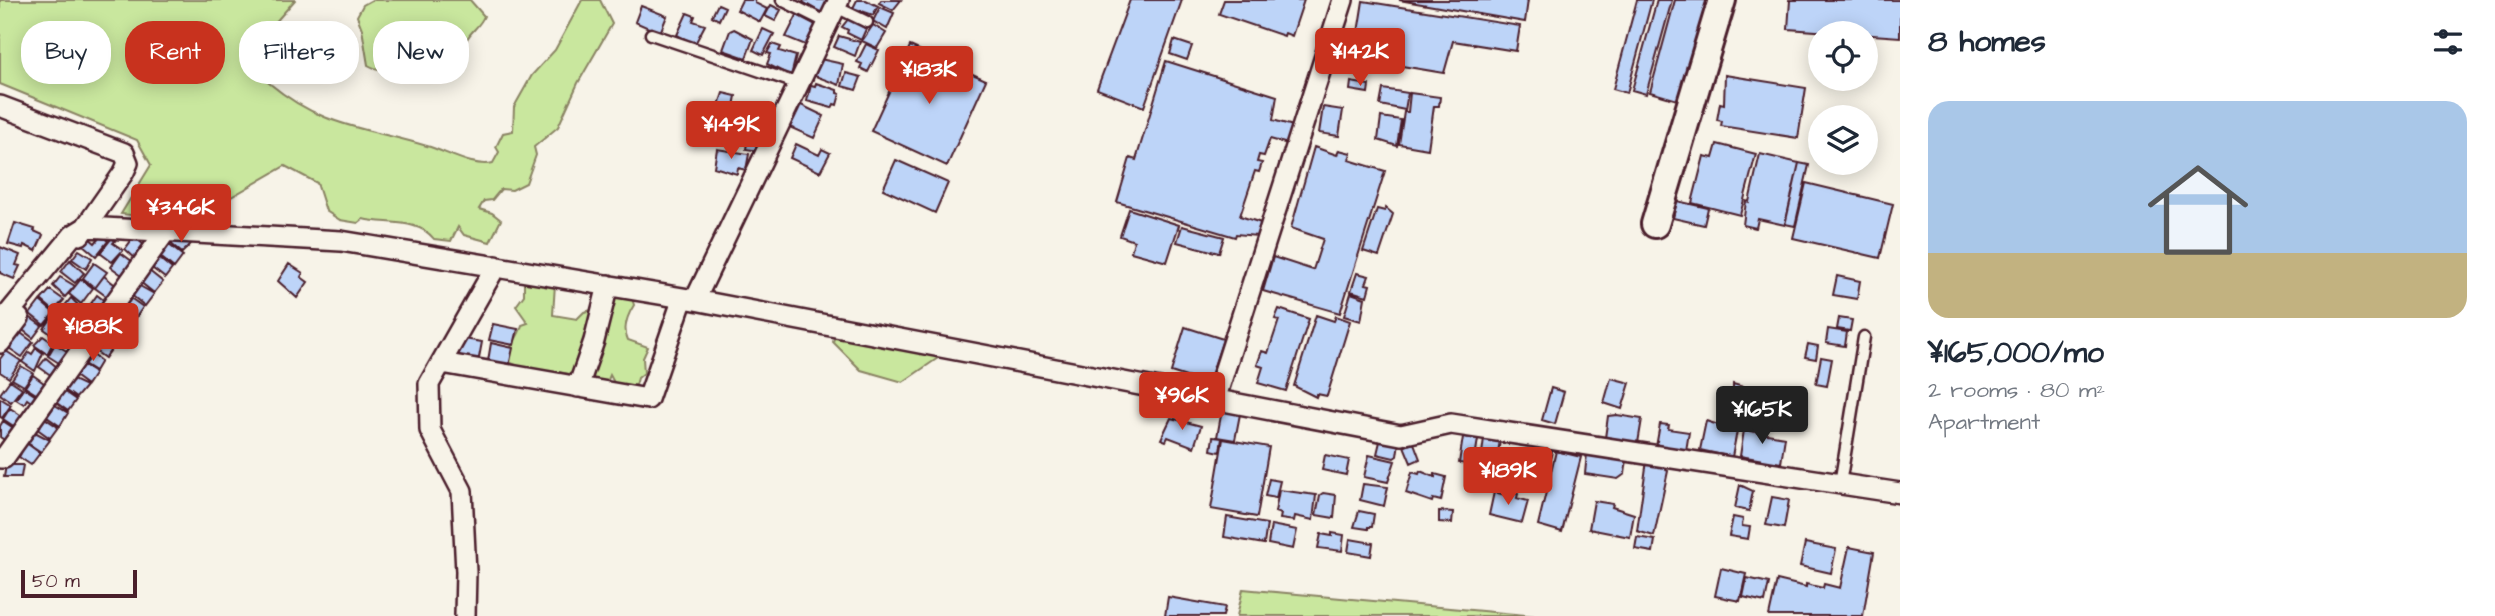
<!DOCTYPE html>
<meta charset="utf-8">
<style>
:root{--surface:#fff;--page:#f2f2f3;--text:#1f2937;--muted:#747a83;--line:#e0e1e3;--accent:#c8321e}
body{margin:0;font-family:"Architects Daughter",sans-serif;background:var(--page);color:var(--text);height:100vh;display:flex;flex-direction:column;font-size:26px;white-space:nowrap}
*{box-sizing:border-box;margin:0}
p{font-size:23px;color:var(--muted)}
.icon{flex:none;width:38px;height:38px;fill:none;stroke:currentColor;stroke-width:2;stroke-linecap:round;stroke-linejoin:round}
.map{position:relative;flex:1;overflow:hidden}
.details{display:flex;flex-direction:column;background:var(--surface);width:595px}
.details>*{flex:none}
.top-card{position:absolute;left:21px;top:21px;width:665px;height:63px;display:flex;gap:14px}
.controls{position:absolute;left:1808px;top:21px;display:grid;gap:14px}
.controls a{display:grid;place-items:center;width:70px;height:70px;border-radius:50%;background:var(--surface);box-shadow:0 4px 18px #0003;font-size:35px}
.scale{position:absolute;left:21px;bottom:18px;width:116px;box-sizing:border-box;padding-left:7px;border:4px solid #4a1f2b;border-top:0;font-size:19px;line-height:24px;white-space:nowrap;color:#4a1f2b;-webkit-text-stroke:5px #f7f3e8;paint-order:stroke}
.price{position:absolute;translate:-50% -60px;padding:0 16px;border-radius:7px;background:var(--accent);color:#fff;font-size:23px;line-height:46px;filter:drop-shadow(0 2px 4px #0008)}
.price::after{content:'';position:absolute;left:50%;top:42px;width:21px;height:16px;margin-left:-10px;background:inherit;clip-path:polygon(0 0,100% 0,50% 100%)}
.price.current{background:#222;color:#fff}
ul{padding:0;list-style:none}
li{display:grid;align-content:center;gap:14px;height:371px;padding:0 28px}
li+li{border-top:2px solid var(--line)}
li span{display:grid;place-items:center;height:217px;border-radius:21px;color:#555}
li>.icon{margin-inline-start:auto}
span .icon{width:126px;height:126px;fill:#fffc;stroke-width:1}
li b{font-size:30px}
h2{display:flex;justify-content:space-between;align-items:center;height:84px;padding:0 28px;font-size:30px}
.tag{padding:0 24px;border-radius:28px;background:var(--surface);box-shadow:0 4px 18px #0003;font-size:24px;line-height:63px}
.tag.current{background:var(--accent);color:#fff}
main{display:flex;flex:1;min-height:0}
.map>svg:first-child{display:block}
.green{fill:#c9e79e;stroke:#8a8364;stroke-width:2}
.building{fill:#bdd4f8;stroke:#4a1f2b;stroke-width:2}
.lines{fill:none;stroke-linecap:round;stroke-linejoin:round}
.lane-casing{stroke:#4a1f2b;stroke-width:15}
.street-casing{stroke:#4a1f2b;stroke-width:24}
.secondary-casing{stroke:#4a1f2b;stroke-width:32}
.lane{stroke:#f7f3e8;stroke-width:10}
.street{stroke:#f7f3e8;stroke-width:19}
.secondary{stroke:#f7f3e8;stroke-width:26}
</style>
<main>
<div class="map">
<svg width="1900" height="616" viewBox="0 0 1900 616">
<rect width="100%" height="100%" fill="#f7f3e8"/>
<filter id="ink" filterUnits="userSpaceOnUse"><feTurbulence type="fractalNoise" baseFrequency=".0143" numOctaves="2"/><feDisplacementMap in="SourceGraphic" scale="14" xChannelSelector="R" yChannelSelector="G"/><feConvolveMatrix kernelMatrix="1 2 1 2 8 2 1 2 1" color-interpolation-filters="sRGB"/></filter>
<g filter="url(#ink)">
<path class="green" d="M0 0H295L245 57C252 74 256 72 269 83 323 128 364 127 427 146 447 152 474 168 493 163L499 152 496 147 503 133 513 131 514 107 532 75 555 50 582 0H600L612 24 578 83 558 127 534 147 536 155 526 183 512 190 501 189 492 200 484 201 479 209 492 213 501 220 490 242 464 235 458 227 451 241 434 239C418 218 386 225 363 219L358 223 340 220 326 211 317 183 285 166 198 216 166 219 121 214 151 165 137 140 0 84Z
M372 0H470L484 16C480 26 472 30 467 39L420 40 410 34C397 40 400 50 399 61 385 68 382 73 368 65L362 29 357 16 363 5Z
M524 282 555 284 553 315 577 319 584 312 592 310 574 371 569 374 559 372 551 375 544 371 535 374 507 361C508 345 518 340 522 325L528 323 516 306 524 295Z
M631 295 634 305C627 316 622 328 628 340L648 347 643 358 644 373 638 378 636 385 618 390 610 375 605 387 591 380 614 296Z
M836 330 941 356 903 382 861 370 833 342Z
M1243 589 1536 616H1237Z"/>
<path class="building" d="M742 0H755V3L767 9 760 22 737 10Z
M804 0H832L823 14 803 2Z
M857 0H866L878 6 873 15 853 8Z
M881 0H901L893 10 879 3Z
M1130 0H1182L1144 107 1097 89Z
M1224 0H1304L1292 36 1285 33 1284 36 1219 14Z
M1399 0H1528L1525 22Z
M1637 0H1652L1627 93 1613 89Z
M1657 0H1672L1646 94 1632 90Z
M1675 0H1709L1681 101 1650 92Z
M1788 0H1900V37L1788 29 1790 0Z
M1363 1 1520 26 1516 51 1453 41 1444 73 1354 58Z
M718 4 725 7 719 20 712 16Z
M771 5 781 10 775 21 765 16Z
M641 6 667 16 660 33 635 22Z
M880 7 894 13 887 29 873 21Z
M687 13 695 16 693 21 705 25 695 44 677 35Z
M797 15 816 25 808 46 786 37Z
M849 18 866 29 861 40 847 33 848 30 842 27Z
M873 25 886 33 877 48 862 41Z
M734 29 753 39 746 58 723 50 730 31Z
M763 29 774 34 763 55 753 50Z
M839 36 860 42 855 56 834 47Z
M1174 40 1192 46 1187 60 1170 54Z
M772 44 781 47 779 51 796 56 791 76 767 64 771 54 767 53Z
M866 44 879 50 868 72 860 68 862 64 857 62Z
M910 46 986 80 947 166 871 131Z
M820 59 843 64 839 85 815 76Z
M1166 61 1277 96 1273 120 1293 126 1288 144 1270 139 1264 156 1259 155 1257 162 1262 163 1259 172 1255 171 1240 216 1261 223 1257 236 1236 234 1235 237 1117 202 1130 158 1136 160Z
M846 73 861 77 856 90 842 86Z
M1725 75 1806 88 1798 138 1721 126 1722 121 1717 120 1720 103 1724 104Z
M1351 82 1369 85 1368 93 1350 90Z
M816 83 837 90V93L840 94 837 105 834 104 832 108 807 101 811 85 815 86Z
M1383 89 1408 93 1405 110 1380 105Z
M723 93 736 96 731 121 711 117 713 110 717 111Z
M1410 93 1440 97 1439 106H1434L1428 149 1399 144 1404 112H1408Z
M795 102 824 116 814 138 785 125Z
M1323 107 1343 110 1339 136 1319 133Z
M1381 117 1401 120 1397 146 1378 140Z
M748 137 760 139V151L746 149Z
M796 144 819 155 822 149 830 153 820 172 790 158Z
M1717 144 1756 154 1740 215 1692 203 1704 156 1713 158Z
M1314 147 1337 155 1339 150 1351 153 1349 160 1385 171 1340 313 1263 291 1273 257 1313 270 1323 239 1291 228Z
M717 149 749 154 746 170 738 168 737 174 714 167Z
M1760 154 1799 163 1785 225 1758 219 1756 228 1743 225 1746 201 1749 202Z
M896 160 948 183 935 213 883 189Z
M1799 163 1809 165 1795 226 1785 224Z
M1806 183 1893 204 1880 258 1793 238Z
M1677 201 1708 208 1704 225 1673 218Z
M1386 208 1393 214 1379 256 1363 251 1377 209 1385 211Z
M1129 209 1179 225 1167 262 1131 252 1134 241 1120 236Z
M15 223 35 229 34 231 43 235 36 251 24 245 23 248 8 244Z
M1182 226 1224 237 1219 253 1177 242Z
M101 236 108 241 96 256 83 245 89 238 95 243Z
M134 237 148 248 138 261 125 249Z
M172 237 194 241 182 253 169 242Z
M112 238 115 241 113 243 123 250 112 262 100 253Z
M168 244 183 256 174 268 158 255Z
M0 247 20 255 16 265 20 266 14 279 0 273Z
M79 250 92 258 86 269 72 259Z
M121 253 137 265 126 278 111 267Z
M160 259 172 269 165 278 152 268Z
M70 260 84 273 75 283 61 272Z
M94 263 107 272 95 288 83 278Z
M289 264 303 273 301 277 308 282 297 298 278 281Z
M148 270 163 282 154 293 139 281Z
M1357 273 1369 276 1366 284 1370 285 1367 296 1351 291Z
M104 276 119 288 110 299 95 288Z
M1837 276 1860 281 1857 299 1833 295Z
M60 277 75 286 65 297 53 286Z
M81 279 93 288 81 304 69 294Z
M138 285 154 294 145 306 130 294Z
M50 290 64 300 54 311 41 300Z
M1351 293 1365 298 1361 321 1344 316Z
M97 295 106 302 99 311 90 305Z
M129 297 143 307 135 319 123 310Z
M71 298 80 307 69 320 59 313Z
M40 301 54 313 44 325 30 314Z
M1279 309 1309 319 1286 391 1258 383 1263 367 1257 365 1262 351 1268 353 1279 320 1275 319Z
M119 310 134 321 125 332 111 321Z
M77 312 80 314 82 312 93 324 86 333 71 321Z
M1316 315 1334 321 1336 316 1350 321 1327 396 1317 394 1316 397 1294 386Z
M28 316 42 326 33 338 19 327Z
M1839 318 1852 320 1850 331 1837 329Z
M51 319 56 323 59 320 66 325 60 334 56 332 54 336 44 329Z
M69 323 84 334 76 346 60 335Z
M108 323 123 334 115 345 101 335Z
M493 324 518 329 514 345 489 340Z
M1185 327 1223 339 1208 384 1171 372Z
M1828 329 1847 332 1845 346 1826 343Z
M18 331 33 342 22 357 6 346Z
M43 336 53 343 47 354 34 345Z
M99 337 113 347 105 358 91 348Z
M458 338 482 342 478 363 454 358Z
M491 343 513 348 509 366 488 361Z
M55 344 70 353 62 365 48 356Z
M1808 344 1818 346 1816 359 1805 357Z
M36 348 43 353 35 371 22 362 29 352 32 354Z
M6 351 21 361 9 378 0 372V359Z
M93 355 101 361 95 371 84 364Z
M1821 357 1832 359 1827 386 1816 384Z
M46 358 58 368 52 376 39 367Z
M80 363 95 373 87 385 72 374Z
M21 366 33 373 24 386 12 379Z
M33 375 48 386 41 397 25 387Z
M69 378 86 386 76 398 62 388Z
M1611 378 1630 383 1622 409 1604 403Z
M10 380 22 388 11 402 0 394Z
M1733 384 1750 389 1747 407 1733 405Z
M24 388 39 398 35 405 27 399 24 404 16 399Z
M1551 388 1564 392 1555 424 1542 420Z
M60 389 76 400 68 411 54 401Z
M1762 389 1783 392 1781 407 1759 403Z
M0 398 11 405 2 418 0 417Z
M55 405 68 413 60 426 47 417Z
M10 408 25 418 18 429 3 419Z
M1222 410 1240 414 1235 440 1217 437Z
M1617 415 1642 419 1638 443 1605 438 1608 416Z
M43 417 58 427 50 438 36 428Z
M1171 418 1201 426 1194 447 1168 437 1166 441 1161 439Z
M3 421 18 431 10 444 0 437V426Z
M1706 421 1737 431 1732 457 1700 450Z
M1660 424 1669 425 1668 429 1689 432 1686 451 1656 447Z
M1744 430 1785 437 1781 463 1740 456Z
M33 431 50 440 41 452 26 442Z
M1213 437 1222 438 1220 452 1211 450Z
M1381 437 1399 442 1397 456 1394 458 1377 454Z
M1463 437 1478 439 1474 465 1459 463Z
M1484 438 1500 440 1495 472 1480 470Z
M1223 439 1269 447 1257 517 1211 509Z
M25 442 40 453 31 465 19 457 21 453 18 451Z
M1414 443 1420 459 1411 463 1404 446Z
M1534 447 1552 452 1543 485 1527 481Z
M1556 451 1581 457 1562 532 1538 525Z
M1587 453 1627 459 1625 474 1618 479 1585 474Z
M1325 455 1349 460 1346 475 1322 470Z
M1369 455 1395 461 1388 482 1364 477Z
M1647 460 1667 464 1666 470 1668 471 1654 536 1637 531Z
M6 465H23L21 477H4Z
M1420 471 1435 477V474L1446 477 1441 501 1433 499 1432 502 1406 493 1412 472 1419 474Z
M1269 479 1280 481 1276 498 1265 496Z
M1363 484 1388 487 1384 506 1360 500Z
M1740 485 1753 491 1749 511 1735 508Z
M1279 490 1316 495 1313 520 1295 516 1294 521 1280 519 1281 514 1275 512Z
M1494 492 1509 496 1510 492 1518 494 1517 498 1528 501 1522 523 1489 515Z
M1323 493 1336 495 1334 518 1316 515 1320 495Z
M1772 497 1789 500 1784 528 1766 525Z
M1594 501 1613 504 1612 507 1634 514 1630 537 1589 529Z
M1359 511 1374 514 1372 527H1368V529L1354 527Z
M1439 511 1453 512 1452 523 1439 522Z
M1227 517 1267 524 1264 544 1224 537Z
M1733 517 1743 519 1742 526 1750 527 1748 539 1729 536Z
M1271 525 1297 530 1293 549 1268 544Z
M1332 533 1344 535 1342 551 1318 548 1321 534 1332 536Z
M1637 537 1655 540 1653 552 1635 549Z
M1350 539 1373 543 1371 556 1348 552Z
M1805 543 1836 549 1831 573 1800 566Z
M1849 547 1874 552 1863 616H1769L1777 580 1806 587V584L1823 588 1824 584 1840 588Z
M1721 568 1746 574 1740 601 1715 596Z
M1747 578 1769 583 1765 602 1743 597Z
M1168 597 1225 607 1223 616H1165Z"/>
<g class="lines">
<g class="lane-casing">
<path id="lane" d="M782 0 828 23
M836 7 867 22
M651 34 799 84
M1840 484 1864 337"/>
</g>
<g class="street-casing">
<path id="street" d="M0 106 124 153 128 163 124 172 80 235
M695 300 839 0
M0 324 73 235 86 227 341 241 695 300 1401 435 1451 424 1900 493
M0 343 19 318
M442 363 648 399 683 298
M578 387 594 341 608 285
M1215 400 1343 0
M0 458H4L166 231
M465 616 466 572 462 491 430 430 429 384 496 266"/>
</g>
<g class="secondary-casing">
<path id="secondary" d="M1655 224 1722 0"/>
</g>
<use href="#lane" class="lane"/>
<use href="#street" class="street"/>
<use href="#secondary" class="secondary"/>
</g>
</g>
</svg>
<div class="controls">
<a><svg class="icon" aria-label="locate" viewBox="0 0 24 24"><circle cx="12" cy="12" r="6"/><path d="M12 2v4M12 18v4M2 12h4M18 12h4"/></svg></a>
<a><svg class="icon" aria-label="layers" viewBox="0 0 24 24"><path d="M12 4l9 5-9 5-9-5zM3 14l9 5 9-5"/></svg></a>
</div>
<div class="scale">50 m</div>
<b class="price" style="left:1360px;top:88px">¥142K</b>
<b class="price" style="left:929px;top:106px">¥183K</b>
<b class="price" style="left:731px;top:161px">¥149K</b>
<b class="price" style="left:181px;top:244px">¥346K</b>
<b class="price" style="left:93px;top:363px">¥188K</b>
<b class="price" style="left:1182px;top:432px">¥96K</b>
<b class="price current" style="left:1762px;top:446px">¥165K</b>
<b class="price" style="left:1508px;top:507px">¥189K</b>
<div class="top-card">
<a class="tag">Buy</a>
<a class="tag current">Rent</a>
<a class="tag">Filters</a>
<a class="tag">New</a>
</div>
</div>
<section class="details">
<h2>8 homes<svg class="icon" aria-label="filters" viewBox="0 0 24 24"><path d="M4 7h16M4 17h16"/><circle cx="9" cy="7" r="2"/><circle cx="15" cy="17" r="2"/></svg></h2>
<ul>
<li><span style="background:linear-gradient(#a9c7e8 70%,#c2b280 0)"><svg class="icon" aria-label="home" viewBox="0 0 24 24"><path d="M3 11l9-7 9 7M6 9v11h12V9"/></svg></span><div><b>¥165,000/mo</b><p>2 rooms · 80 m²</p><p>Apartment</p></div></li>
</ul>
</section>
</main>
